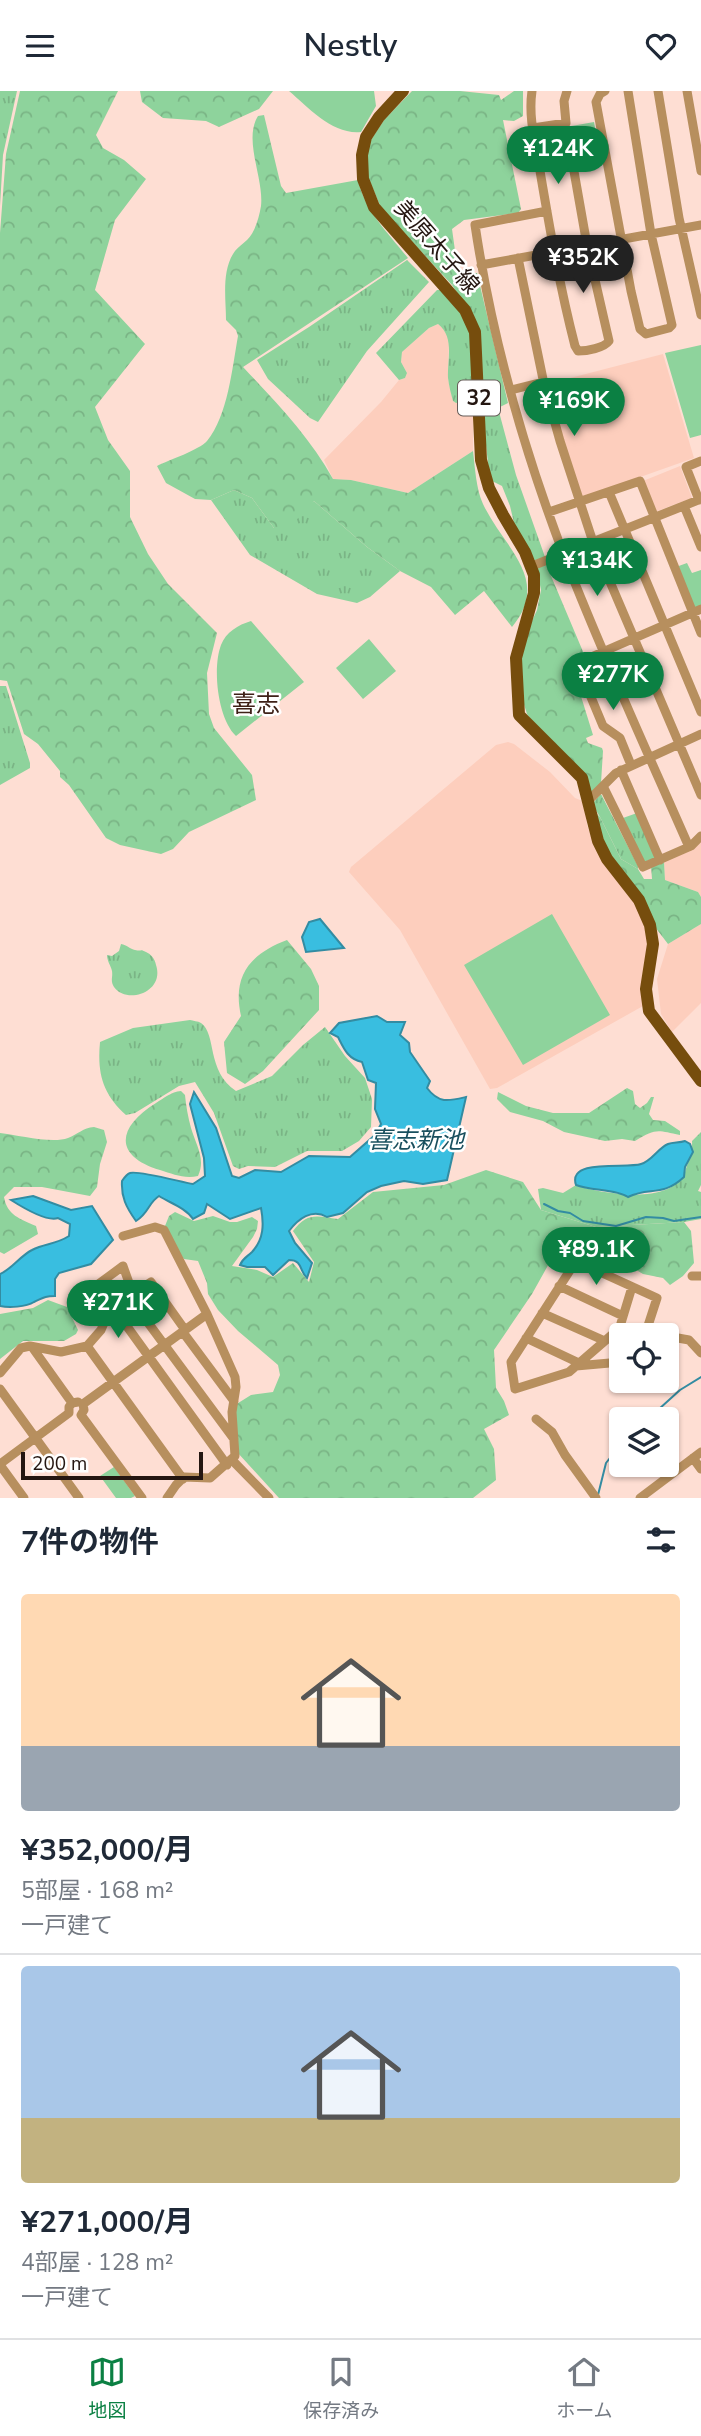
<!DOCTYPE html>
<html lang="ja">
<meta charset="utf-8">
<style>
:root{--surface:#fff;--page:#f2f2f3;--text:#1f2937;--muted:#747a83;--line:#e0e1e3;--accent:#0b8043}
body{margin:0;font-family:"Nunito Sans","Noto Sans JP",sans-serif;background:var(--page);color:var(--text);height:100vh;display:flex;flex-direction:column;font-size:26px;white-space:nowrap}
*{box-sizing:border-box;margin:0}
p{font-size:23px;color:var(--muted)}
.icon{flex:none;width:38px;height:38px;fill:none;stroke:currentColor;stroke-width:2;stroke-linecap:round;stroke-linejoin:round}
.map{position:relative;height:1407px;overflow:hidden}
.side{display:flex;flex-direction:column;background:var(--surface);flex:1}
.side>*{flex:none}
.buttons{position:absolute;left:609px;top:1232px;display:grid;gap:14px}
.buttons a{display:grid;place-items:center;width:70px;height:70px;border-radius:7px;background:var(--surface);box-shadow:0 2px 5px #0004;font-size:35px}
.scale{position:absolute;left:21px;bottom:18px;width:182px;box-sizing:border-box;padding-left:7px;border:4px solid #241611;border-top:0;font-size:19px;line-height:24px;white-space:nowrap;color:#241611;-webkit-text-stroke:5px #fff;paint-order:stroke}
.price{position:absolute;translate:-50% -60px;padding:0 16px;border-radius:24px;background:var(--accent);color:#fff;font-size:23px;line-height:46px;filter:drop-shadow(0 2px 4px #0008)}
.price::after{content:'';position:absolute;left:50%;top:42px;width:21px;height:16px;margin-left:-10px;background:inherit;clip-path:polygon(0 0,100% 0,50% 100%)}
.price.active{background:#222;color:#fff}
ul{padding:0;list-style:none}
li{display:grid;align-content:center;gap:14px;height:371px;padding:0 21px}
li+li{border-top:2px solid var(--line)}
li span{display:grid;place-items:center;height:217px;border-radius:7px;color:#555}
li>.icon{margin-inline-start:auto}
span .icon{width:126px;height:126px;fill:#fffc;stroke-width:1}
li b{font-size:30px}
h2{display:flex;justify-content:space-between;align-items:center;height:84px;padding:0 21px;font-size:30px}
header{display:flex;justify-content:space-between;align-items:center;height:91px;padding:0 21px;background:var(--surface);font-size:32px;font-weight:600}
.tab-bar{display:flex;justify-content:space-around;align-items:center;height:98px;border-top:2px solid var(--line);background:var(--surface);font-size:19px;color:var(--muted)}
.tab-bar a{display:grid;justify-items:center;gap:4px}
.tab-bar .active{color:var(--accent)}
.map>svg:first-child{display:block}
.built{fill:#fdcebd}
.grass{fill:url(#grass-tufts)}
.forest{fill:url(#forest-crowns)}
.park{fill:#8ed39c}
.water{fill:#39bee0;stroke:#338ca2;stroke-width:2}
.lines{fill:none;stroke-linecap:round;stroke-linejoin:round}
.stream{stroke:#338ca2;stroke-width:2}
.minor{stroke:#b78f5e;stroke-width:9}
.major{stroke:#764d0d;stroke-width:12}
.labels{text-anchor:middle;dominant-baseline:central;stroke-width:5;stroke-linejoin:round;paint-order:stroke}
.shield{fill:#fff;stroke:#665c58;stroke-width:2}
.shield-label{font-size:21px;font-weight:bold;fill:#241611}
.street-label{font-size:23px;fill:#241611;stroke:#fff}
.neighbourhood-label{font-size:24px;fill:#3e2117;stroke:#fff}
.water-label{font-size:24px;font-style:italic;fill:#194f5e;stroke:#fff}
</style>
<header><svg class="icon" aria-label="menu" viewBox="0 0 24 24"><path d="M4 6h16M4 12h16M4 18h16"/></svg>Nestly<svg class="icon" aria-label="heart" viewBox="0 0 24 24"><path d="M12 20l-8-8c-3-5 5-10 8-4 3-6 11-1 8 4z"/></svg></header>
<div class="map">
<svg width="701" height="1407" viewBox="0 0 701 1407">
<defs>
<pattern id="grass-tufts" width="24" height="20" patternUnits="userSpaceOnUse" patternTransform="scale(1.75)"><rect width="24" height="20" fill="#8ed39c"/><path d="M3 7l-1-3M5 7V3M7 7l1-3M15 17l-1-3M17 17v-4M19 17l1-3" fill="none" stroke="#7ab485"/></pattern>
<pattern id="forest-crowns" width="20" height="18" patternUnits="userSpaceOnUse" patternTransform="scale(1.75)"><rect width="20" height="18" fill="#8ed39c"/><path d="M2 6a3 3 0 1 1 6 0M12 15a3 3 0 1 1 6 0" fill="none" stroke="#7ab485"/></pattern>
</defs>
<rect width="100%" height="100%" fill="#feded3"/>
<path class="built" d="M438 233 443 237 449 247 448 288 453 310 456 312 473 309V360L408 402 351 389 333 388 324 369 381 311 399 289 405 287 407 282 401 271 402 261 429 237Z
M663 263 694 367 581 407 547 293Z
M680 375 692 407 655 421 643 390Z
M508 651 514 653 550 681 575 707 585 711 587 734 593 751 642 823 648 853 643 915 497 997 490 998 400 839 349 781 351 776 496 654Z
M701 747V806L698 801 665 789 664 771Z
M701 833V912L672 941 661 923 657 888 668 853Z"/>
<path class="grass" d="M0 0H17L3 64 0 115Z
M407 169 429 191 367 260 318 331 310 327 268 288 257 269 309 236Z
M477 182 508 312 498 317 516 384 545 466 535 470 514 432 510 415 502 395 492 390 489 381 482 318 481 260 463 211 452 194 459 188 458 184Z
M437 199H440L459 220 471 242 473 309 456 312 453 310C451 303 449 295 448 287 447 269 455 246 438 233L429 237 402 261 401 271 407 282 405 287 399 289 376 262Z
M234 399 252 407 274 437 314 410 367 456 400 480 370 506 357 512 317 503 250 464 211 409Z
M0 595H6L30 672V677L0 694Z
M601 703 638 775V778L621 768 600 726 592 713Z
M637 722 655 767 644 771 623 727Z
M121 853C127 854 130 858 135 859 143 861 139 857 146 861 151 863 155 868 156 874 165 901 127 914 114 896 110 889 113 887 112 880 111 875 107 870 107 864L112 865 119 860Z
M190 929C193 930 198 930 201 932 217 943 206 980 236 1000L272 985 303 954 325 936 345 965 365 987 372 1008 371 1036 359 1050 342 1060H307L275 1076 248 1075 239 1078 233 1075 214 1022 195 991 179 995 135 1022 126 1024C103 1003 97 983 100 951L133 937Z
M701 1041V1094L698 1100 701 1101V1128L684 1131 596 1136 541 1119 538 1098 543 1097 563 1102 576 1094C597 1102 643 1108 665 1099 672 1097 678 1090 684 1086 686 1073 693 1064 692 1050Z"/>
<path class="forest" d="M20 0H118L96 44 103 57 124 69 146 88 115 129 95 199 145 253 95 316 108 349 130 380V426L148 463 168 493 217 542 207 582 209 623 214 637 252 684 256 709 189 741 173 758 161 763 120 754 106 747 69 694 60 686V680L38 653 24 643 7 590 0 589V142L6 63Z
M140 0H273L259 18 219 36 206 30 163 27 142 11Z
M412 0H460L499 4 501 9 514 0H523V25L514 30 503 29 521 118 518 122 464 129 452 138 459 188 452 194 381 117 363 74 369 52 384 29Z
M264 24 281 95 286 102 358 89C365 120 389 143 408 167L243 276C276 311 310 346 333 388L351 389 408 402 473 360C475 376 476 398 483 413 503 456 552 488 512 536L484 500 455 524 431 496 400 480 367 456 314 410 287 439 274 437 252 407 234 399 211 409 195 408 166 392 157 375C169 369 199 359 207 350 228 324 232 278 238 245L236 239 226 229C226 208 221 179 235 160 238 156 243 153 247 149 255 141 259 127 261 115 264 87 243 49 258 25Z
M546 473 584 563 571 573 593 644 586 647 588 652 602 657 603 660 601 692 591 702 536 635 527 623 521 604 518 581 526 543 537 519 541 499 537 479 538 474Z
M595 721 600 726 621 768 638 778 644 788H652L651 775 664 771 665 789 698 801 701 806V833L668 853 655 836 604 757Z
M287 849 311 878 319 895V919L263 980 245 993 227 982 224 951 241 925C232 885 250 863 287 849Z
M627 997 633 1000 635 1013 640 1017 647 1012 651 1006H654L649 1023 653 1029 665 1030 680 1040V1044C657 1039 656 1037 635 1050L622 1048 605 1050 564 1041 543 1030 510 1021 497 1008 498 1001 526 1015 553 1022H589Z
M181 1000 185 1004C186 1015 188 1026 191 1037 196 1054 206 1068 198 1085 184 1088 173 1083 160 1079 113 1065 117 1036 156 1012 164 1007 171 1001 181 1000Z
M94 1036 104 1039 107 1051 100 1073 97 1096 90 1105 42 1096H14L4 1106C7 1124 20 1128 36 1135L38 1143 4 1163 0 1161V1042C18 1044 52 1053 68 1047 78 1043 83 1037 94 1036Z
M486 1079 523 1091 541 1119 596 1136 684 1131 691 1140 694 1172 683 1185 670 1194 663 1187 643 1183 613 1165 569 1151 551 1169 532 1203 494 1259 496 1297 504 1310 509 1324 484 1338 494 1358 496 1389 473 1407H279L237 1361 235 1314 251 1304 273 1301 280 1284 278 1274 238 1240 218 1219 208 1203 207 1192 198 1170 184 1168 176 1158 165 1135 169 1125 175 1121 194 1130 213 1125 230 1131H237L252 1126 258 1130 257 1138 253 1146 232 1175 257 1179 273 1186 293 1172 309 1191 314 1171 293 1140C307 1121 317 1125 338 1128L373 1101 444 1094Z
M48 1209 67 1216 78 1239 76 1243 64 1250H23L0 1268V1223L33 1217Z"/>
<path class="park" d="M289 0H374L376 15 361 41C333 44 309 17 289 0Z
M594 31 599 59 543 69 538 41Z
M701 254V344L690 347 665 262Z
M687 472 692 482 701 479V515L693 518 676 476Z
M251 530 304 591 236 645C218 628 212 578 221 554 226 541 238 534 251 530Z
M369 548 396 580 363 608 336 577Z
M552 823 610 924 523 974 464 874Z
M114 1376 135 1405 131 1407H116L100 1385Z"/>
<path class="water" d="M320 828 344 857 306 861 302 846 309 831Z
M377 925 387 931H405L400 944 409 952 410 961 430 990 427 997C439 1013 449 1010 466 1006L447 1089 423 1093 404 1090 381 1095 367 1101 343 1122 327 1126C312 1117 298 1128 289 1140L295 1152 312 1172 307 1187C299 1180 303 1169 289 1169L273 1184 265 1176H247L240 1174C243 1167 247 1166 252 1161 264 1148 264 1133 261 1117L230 1128 207 1113 204 1122 193 1128C186 1117 170 1112 159 1105 148 1112 149 1122 136 1130 126 1116 121 1106 122 1090 124 1087 127 1083 130 1082 137 1079 181 1091 193 1093L205 1085 204 1067 190 1013 194 1001 216 1037 232 1085 239 1087 255 1079 281 1081 309 1065 350 1066 375 1044 381 1033 375 1018 376 992 368 989 362 971C348 968 344 958 338 946L330 942 339 932Z
M685 1050 690 1053 693 1061 685 1076 684 1086C661 1107 650 1095 628 1106 616 1098 591 1100 576 1094 567 1067 627 1078 641 1073 652 1070 658 1057 668 1053 673 1051 679 1052 685 1050Z
M33 1105 71 1119 92 1115 113 1149 91 1173 59 1182 55 1188V1205C44 1205 43 1207 34 1211 26 1216 9 1217 0 1215V1183C12 1178 20 1165 32 1159 45 1152 55 1154 69 1145L70 1133 58 1127C47 1131 22 1116 11 1109Z"/>
<g class="lines">
<path class="stream" d="M544 1113 558 1120 570 1122 583 1130 616 1135 646 1126 663 1127 674 1130 701 1126
M648 1328 680 1299 701 1286
M598 1404 606 1372 621 1353"/>
<path class="minor" d="M532 0C528 27 536 54 540 80 550 139 560 197 575 255L578 260C587 260 604 257 609 250L587 154 572 69 539 74
M605 0 600 3 596 11 631 200 640 238 646 243 669 237 672 234 651 143 628 0
M658 0 679 127 701 224
M687 0 701 80
M533 37 566 32 564 10 567 0
M547 120 475 134C492 247 524 360 565 467 603 565 647 660 689 756
M518 167 544 293 560 350 593 451 701 704
M481 174 701 134
M511 299 543 291
M609 401 701 621
M699 409 686 376 701 370
M684 415 701 456
M549 421 640 390 701 542
M532 475 701 408
M631 674 620 647 603 635 578 575 582 570 701 518
M621 679 660 769
M603 695 643 776 691 755 701 745
M588 710 616 682 701 643
M123 1145 155 1136 164 1139 207 1223 235 1286 236 1296 232 1321 235 1365 210 1387 184 1386 176 1394 167 1407
M692 1185H701
M559 1195 623 1225
M129 1206 234 1348
M74 1211 123 1175 133 1203
M113 1216 227 1374
M542 1222 605 1250
M618 1242 632 1196
M645 1244 657 1207 576 1170 511 1271 515 1298 569 1281 614 1242 660 1244
M667 1245 689 1249 701 1262
M526 1247 579 1272
M87 1255 183 1388
M32 1256 72 1312 78 1311
M576 1275 621 1271
M0 1282 21 1257 30 1255 61 1261 87 1255 101 1239 110 1218 151 1191 183 1236 185 1244 234 1310
M0 1298 79 1407
M536 1328 552 1341 565 1364 596 1407
M693 1367 701 1378
M232 1369 269 1407
M0 1373 69 1322V1316L72 1312
M0 1374 24 1407
M142 1407 81 1324 84 1319 83 1313 207 1223
M640 1407 701 1361"/>
<path class="major" d="M403 0 379 26 366 46 362 64 363 88 374 116 465 219 475 241 481 369 489 397 503 424 525 461 534 484V502L516 567 519 624 582 687 598 750 607 768 639 809 650 834 653 853 646 898 649 920 701 990"/>
</g>
<g class="labels">
<rect class="shield" x="458" y="289.5" width="42" height="35" rx="5"/>
<g class="shield-label">
<text x="479" y="307">32</text>
</g>
<g class="street-label">
<text transform="translate(437 156) rotate(49)">美原太子線</text>
</g>
<g class="neighbourhood-label">
<text x="256" y="613">喜志</text>
</g>
<g class="water-label">
<text x="416" y="1049">喜志新池</text>
</g>
</g>
</svg>
<div class="buttons">
<a><svg class="icon" aria-label="locate" viewBox="0 0 24 24"><circle cx="12" cy="12" r="6"/><path d="M12 2v4M12 18v4M2 12h4M18 12h4"/></svg></a>
<a><svg class="icon" aria-label="layers" viewBox="0 0 24 24"><path d="M12 4l9 5-9 5-9-5zM3 14l9 5 9-5"/></svg></a>
</div>
<div class="scale">200 m</div>
<b class="price" style="left:558px;top:95px">¥124K</b>
<b class="price active" style="left:583px;top:204px">¥352K</b>
<b class="price" style="left:574px;top:347px">¥169K</b>
<b class="price" style="left:597px;top:507px">¥134K</b>
<b class="price" style="left:613px;top:621px">¥277K</b>
<b class="price" style="left:596px;top:1196px">¥89.1K</b>
<b class="price" style="left:118px;top:1249px">¥271K</b>
</div>
<section class="side">
<h2>7件の物件<svg class="icon" aria-label="filters" viewBox="0 0 24 24"><path d="M4 7h16M4 17h16"/><circle cx="9" cy="7" r="2"/><circle cx="15" cy="17" r="2"/></svg></h2>
<ul>
<li><span style="background:linear-gradient(#ffd9b3 70%,#9aa5b1 0)"><svg class="icon" aria-label="home" viewBox="0 0 24 24"><path d="M3 11l9-7 9 7M6 9v11h12V9"/></svg></span><div><b>¥352,000/月</b><p>5部屋 · 168 m²</p><p>一戸建て</p></div></li>
<li><span style="background:linear-gradient(#a9c7e8 70%,#c2b280 0)"><svg class="icon" aria-label="home" viewBox="0 0 24 24"><path d="M3 11l9-7 9 7M6 9v11h12V9"/></svg></span><div><b>¥271,000/月</b><p>4部屋 · 128 m²</p><p>一戸建て</p></div></li>
</ul>
</section>
<nav class="tab-bar">
<a class="active"><svg class="icon" aria-label="map" viewBox="0 0 24 24"><path d="M3 6l6-2 6 2 6-2v14l-6 2-6-2-6 2zM9 4v14M15 6v14"/></svg>地図</a>
<a><svg class="icon" aria-label="saved" viewBox="0 0 24 24"><path d="M7 4h10v16l-5-4-5 4z"/></svg>保存済み</a>
<a><svg class="icon" aria-label="home" viewBox="0 0 24 24"><path d="M3 11l9-7 9 7M6 9v11h12V9"/></svg>ホーム</a>
</nav>
